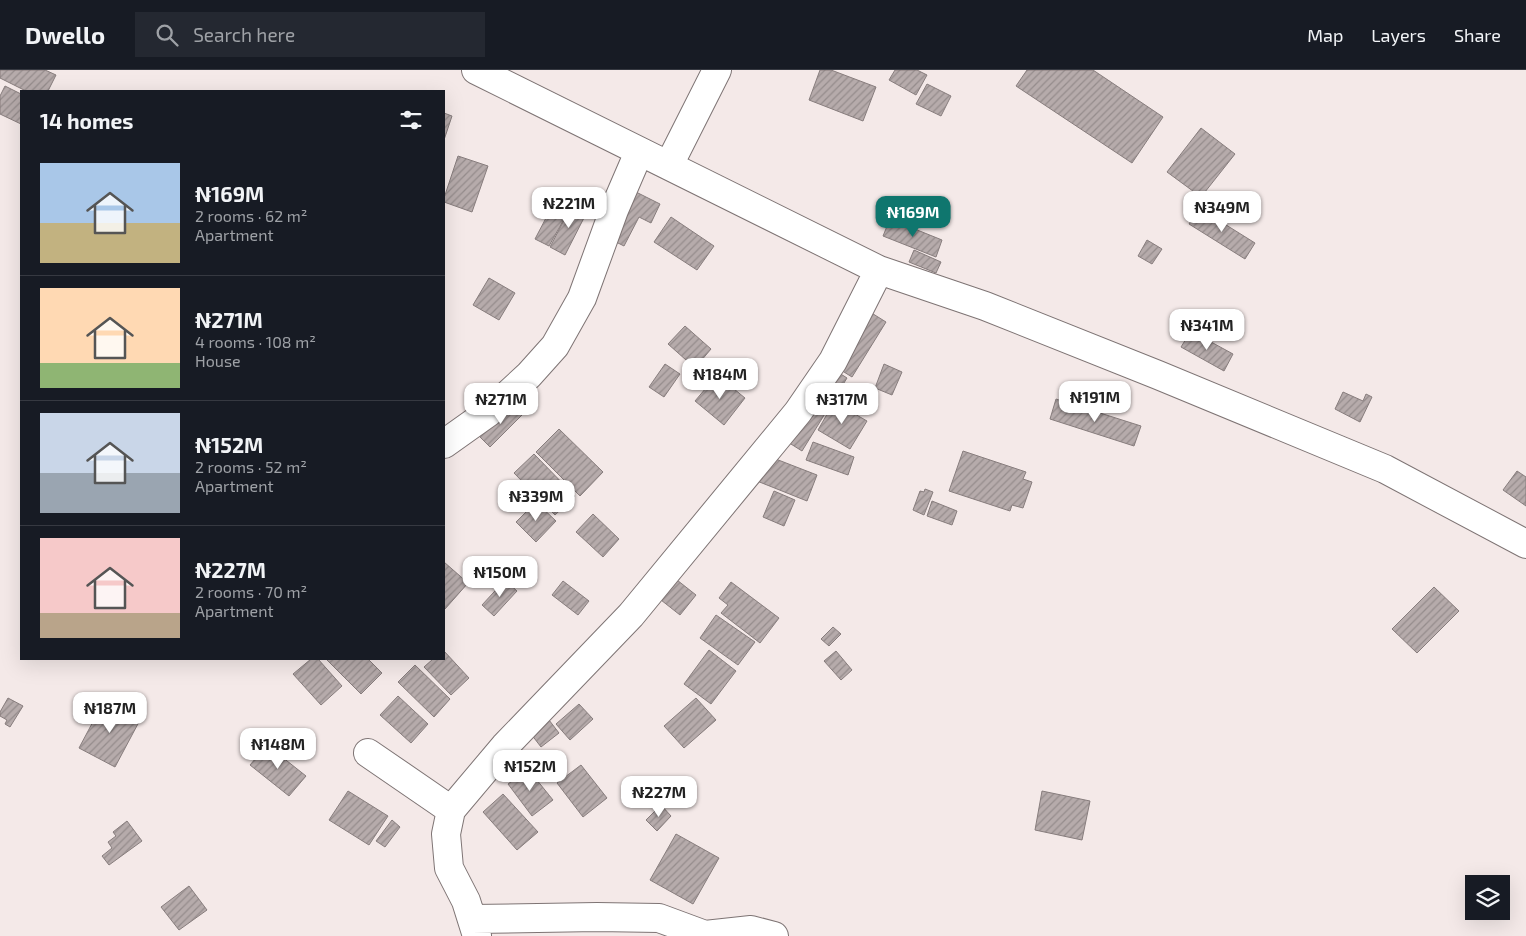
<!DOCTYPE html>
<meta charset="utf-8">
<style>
:root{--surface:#171b24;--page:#242831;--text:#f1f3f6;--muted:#9ea1a6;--line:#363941;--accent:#0f766e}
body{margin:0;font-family:"Exo 2",sans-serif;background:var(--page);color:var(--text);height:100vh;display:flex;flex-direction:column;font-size:19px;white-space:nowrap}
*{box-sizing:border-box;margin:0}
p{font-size:16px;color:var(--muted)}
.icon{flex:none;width:28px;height:28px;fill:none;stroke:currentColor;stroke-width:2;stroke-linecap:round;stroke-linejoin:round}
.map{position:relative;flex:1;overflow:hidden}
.panel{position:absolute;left:20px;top:20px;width:425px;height:570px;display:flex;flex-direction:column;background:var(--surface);border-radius:0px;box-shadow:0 5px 20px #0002}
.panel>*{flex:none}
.fabs{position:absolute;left:1465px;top:805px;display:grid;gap:10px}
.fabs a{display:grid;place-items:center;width:45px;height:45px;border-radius:0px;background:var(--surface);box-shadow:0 5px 20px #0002;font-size:25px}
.price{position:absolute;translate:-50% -42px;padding:0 11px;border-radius:10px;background:#fff;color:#222;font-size:16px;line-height:32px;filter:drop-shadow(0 1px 2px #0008)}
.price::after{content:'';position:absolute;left:50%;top:30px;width:15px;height:11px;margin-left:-8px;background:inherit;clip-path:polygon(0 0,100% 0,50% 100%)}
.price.on{background:var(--accent);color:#fff}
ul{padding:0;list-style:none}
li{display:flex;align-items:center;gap:15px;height:125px;padding:0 20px}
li+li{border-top:1px solid var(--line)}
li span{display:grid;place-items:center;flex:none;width:140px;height:100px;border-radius:0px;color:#555}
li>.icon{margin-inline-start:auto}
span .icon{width:60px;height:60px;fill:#fffc;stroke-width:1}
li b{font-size:21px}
h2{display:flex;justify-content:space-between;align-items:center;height:60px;padding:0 20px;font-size:21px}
header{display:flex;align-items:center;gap:30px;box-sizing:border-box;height:70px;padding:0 25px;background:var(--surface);border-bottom:1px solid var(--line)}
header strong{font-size:24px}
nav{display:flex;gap:28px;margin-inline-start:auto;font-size:18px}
.search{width:350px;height:45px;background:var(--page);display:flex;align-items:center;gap:12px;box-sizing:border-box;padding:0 18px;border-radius:0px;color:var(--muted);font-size:19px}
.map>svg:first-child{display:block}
.building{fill:url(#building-hatch);stroke:#877d7d}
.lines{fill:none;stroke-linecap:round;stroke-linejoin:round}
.minor-casing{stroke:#7e7474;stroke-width:30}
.minor{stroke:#fff;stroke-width:28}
</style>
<header>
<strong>Dwello</strong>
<div class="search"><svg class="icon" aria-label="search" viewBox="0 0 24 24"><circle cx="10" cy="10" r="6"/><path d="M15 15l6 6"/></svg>Search here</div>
<nav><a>Map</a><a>Layers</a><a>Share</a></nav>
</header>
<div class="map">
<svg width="1526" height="866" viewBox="0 0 1526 866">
<defs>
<pattern id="building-hatch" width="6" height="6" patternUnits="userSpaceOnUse" patternTransform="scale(1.25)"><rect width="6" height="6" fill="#b6abab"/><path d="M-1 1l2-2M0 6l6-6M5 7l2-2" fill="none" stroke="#958c8c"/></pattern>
</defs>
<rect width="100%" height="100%" fill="#f4e9e8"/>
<path class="building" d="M0 0H45L56 5 48 21H26L0 8Z
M820 0H831L876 17 863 51 809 30Z
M895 0H917L927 5 916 25 889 10Z
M1027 0H1093L1163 47 1132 93 1016 16Z
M927 14 951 26 941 46 916 34Z
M5 16 21 24V54L0 44V26Z
M444 43 452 46 444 70Z
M1201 58 1235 84 1201 127 1167 102Z
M458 86 488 96 472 142 444 132V128Z
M634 121 660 134 651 153 639 147 624 176 610 169Z
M558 125 573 133 549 176 535 169Z
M573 133 588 140 565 185 550 177Z
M1199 138 1255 173 1245 189 1189 154Z
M671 147 714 176 697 200 654 172Z
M890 149 942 170 936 187 883 166Z
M1147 170 1162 179 1152 194 1138 186Z
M914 180 941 192 936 203 909 192Z
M489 208 515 223 499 250 473 235Z
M870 242 886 252 852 307 836 297Z
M685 256 711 279 695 298 668 274Z
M1191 261 1233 284 1224 301 1181 277Z
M665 294 680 304 664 327 649 317Z
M884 294 902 302 892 325 875 318Z
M833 299 847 308 802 381 783 369Z
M717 305 745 328 724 355 695 331Z
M1343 322 1363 331 1366 324 1372 327 1360 352 1335 339Z
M1056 329 1141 356 1134 376 1050 349Z
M834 332 867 351 850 379 818 360Z
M514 333 524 343 490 377 479 366Z
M559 359 603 402 580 426 536 382Z
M813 372 854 387 848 405 806 390Z
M963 381 1026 402 1023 409 1032 412 1023 438 1012 435 1010 441 949 421Z
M534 384 575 426 555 445 514 403Z
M768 386 817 405 807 431 757 411Z
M1517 401 1526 407V436L1503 420Z
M925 419 933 422 924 445 913 440 920 421 924 422Z
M774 421 795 430 784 456 763 447Z
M932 431 957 441 952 455 927 446Z
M536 432 556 451 536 472 516 452Z
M593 444 619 469 603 487 576 462Z
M444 492 468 513 445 539 444 538Z
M505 510 517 521 494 546 482 535Z
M677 510 696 525 680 545 661 530Z
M563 511 589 531 578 545 552 525Z
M731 512 779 548 760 573 721 543 728 535 719 528Z
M1434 517 1459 541 1417 583 1392 559Z
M716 545 755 572 738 595 700 568Z
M833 557 841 564 829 576 821 569Z
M709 580 736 601 711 634 684 614Z
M444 581 469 608 451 625 424 597 433 589H444Z
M836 581 852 600 841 610 824 591Z
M311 589H318L342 616 321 635 293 604Z
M326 589H368L382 603 361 624Z
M415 595 450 629 434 647 398 612Z
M398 626 428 654 411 673 380 645Z
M8 628 23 636 10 657 5 654 7 650 0 646V642Z
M696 628 716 650 684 678 664 656Z
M104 631 140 650 115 697 79 678Z
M579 634 593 649 570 670 556 654Z
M549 650 559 663 541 677 531 664Z
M267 675 306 706 289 726 250 695Z
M581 695 607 728 583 747 557 713Z
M528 699 553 730 532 746 508 714Z
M348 721 388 746 369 775 329 750Z
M1042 721 1090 731 1082 770 1035 760Z
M503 724 538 762 517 780 483 742Z
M661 735 671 746 657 761 646 750Z
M392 750 400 757 385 777 376 771Z
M127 751 142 771 109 795 102 786 112 778 108 772 116 766 113 762Z
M676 764 719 788 693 834 650 810Z
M189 816 207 840 179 860 161 837Z"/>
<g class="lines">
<g class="minor-casing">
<path id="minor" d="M476 0 879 200 985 236 1158 305 1385 399 1526 474
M669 95 717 0
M444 374 489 342 529 305 555 276 582 228 614 140 639 82
M368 683 451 740
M472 849 597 847 659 848 705 865 751 860 774 866
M477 866 466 831 449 798 446 764 451 740 505 676 631 545 798 342 833 291 879 200"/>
</g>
<use href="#minor" class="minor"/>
</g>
</svg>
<div class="fabs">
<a><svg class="icon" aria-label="layers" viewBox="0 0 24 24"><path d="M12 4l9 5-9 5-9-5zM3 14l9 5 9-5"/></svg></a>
</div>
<b class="price" style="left:569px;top:159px">₦221M</b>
<b class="price" style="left:1222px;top:163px">₦349M</b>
<b class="price on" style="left:913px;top:168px">₦169M</b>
<b class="price" style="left:1207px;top:281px">₦341M</b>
<b class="price" style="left:720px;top:330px">₦184M</b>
<b class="price" style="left:1095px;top:353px">₦191M</b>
<b class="price" style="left:501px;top:355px">₦271M</b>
<b class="price" style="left:842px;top:355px">₦317M</b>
<b class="price" style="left:536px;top:452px">₦339M</b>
<b class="price" style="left:500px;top:528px">₦150M</b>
<b class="price" style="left:110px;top:664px">₦187M</b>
<b class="price" style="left:278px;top:700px">₦148M</b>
<b class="price" style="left:530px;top:722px">₦152M</b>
<b class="price" style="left:659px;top:748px">₦227M</b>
<section class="panel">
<h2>14 homes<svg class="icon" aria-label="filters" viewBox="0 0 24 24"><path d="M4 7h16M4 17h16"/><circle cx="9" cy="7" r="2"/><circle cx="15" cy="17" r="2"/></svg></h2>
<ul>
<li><span style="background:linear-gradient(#a9c7e8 60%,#c2b280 0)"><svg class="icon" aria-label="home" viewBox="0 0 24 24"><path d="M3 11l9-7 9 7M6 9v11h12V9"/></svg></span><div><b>₦169M</b><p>2 rooms · 62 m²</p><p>Apartment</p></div></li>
<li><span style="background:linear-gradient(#ffd9b3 75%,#8fb573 0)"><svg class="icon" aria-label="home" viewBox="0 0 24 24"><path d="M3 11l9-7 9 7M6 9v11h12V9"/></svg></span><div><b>₦271M</b><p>4 rooms · 108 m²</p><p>House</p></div></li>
<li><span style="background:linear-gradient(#c9d6e8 60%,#9aa5b1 0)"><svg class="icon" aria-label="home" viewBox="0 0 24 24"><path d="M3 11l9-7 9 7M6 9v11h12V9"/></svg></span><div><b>₦152M</b><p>2 rooms · 52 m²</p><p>Apartment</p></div></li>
<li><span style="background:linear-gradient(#f6c9c9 75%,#b9a48a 0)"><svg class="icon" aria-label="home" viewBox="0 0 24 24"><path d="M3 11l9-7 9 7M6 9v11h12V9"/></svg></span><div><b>₦227M</b><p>2 rooms · 70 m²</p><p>Apartment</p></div></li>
</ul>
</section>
</div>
